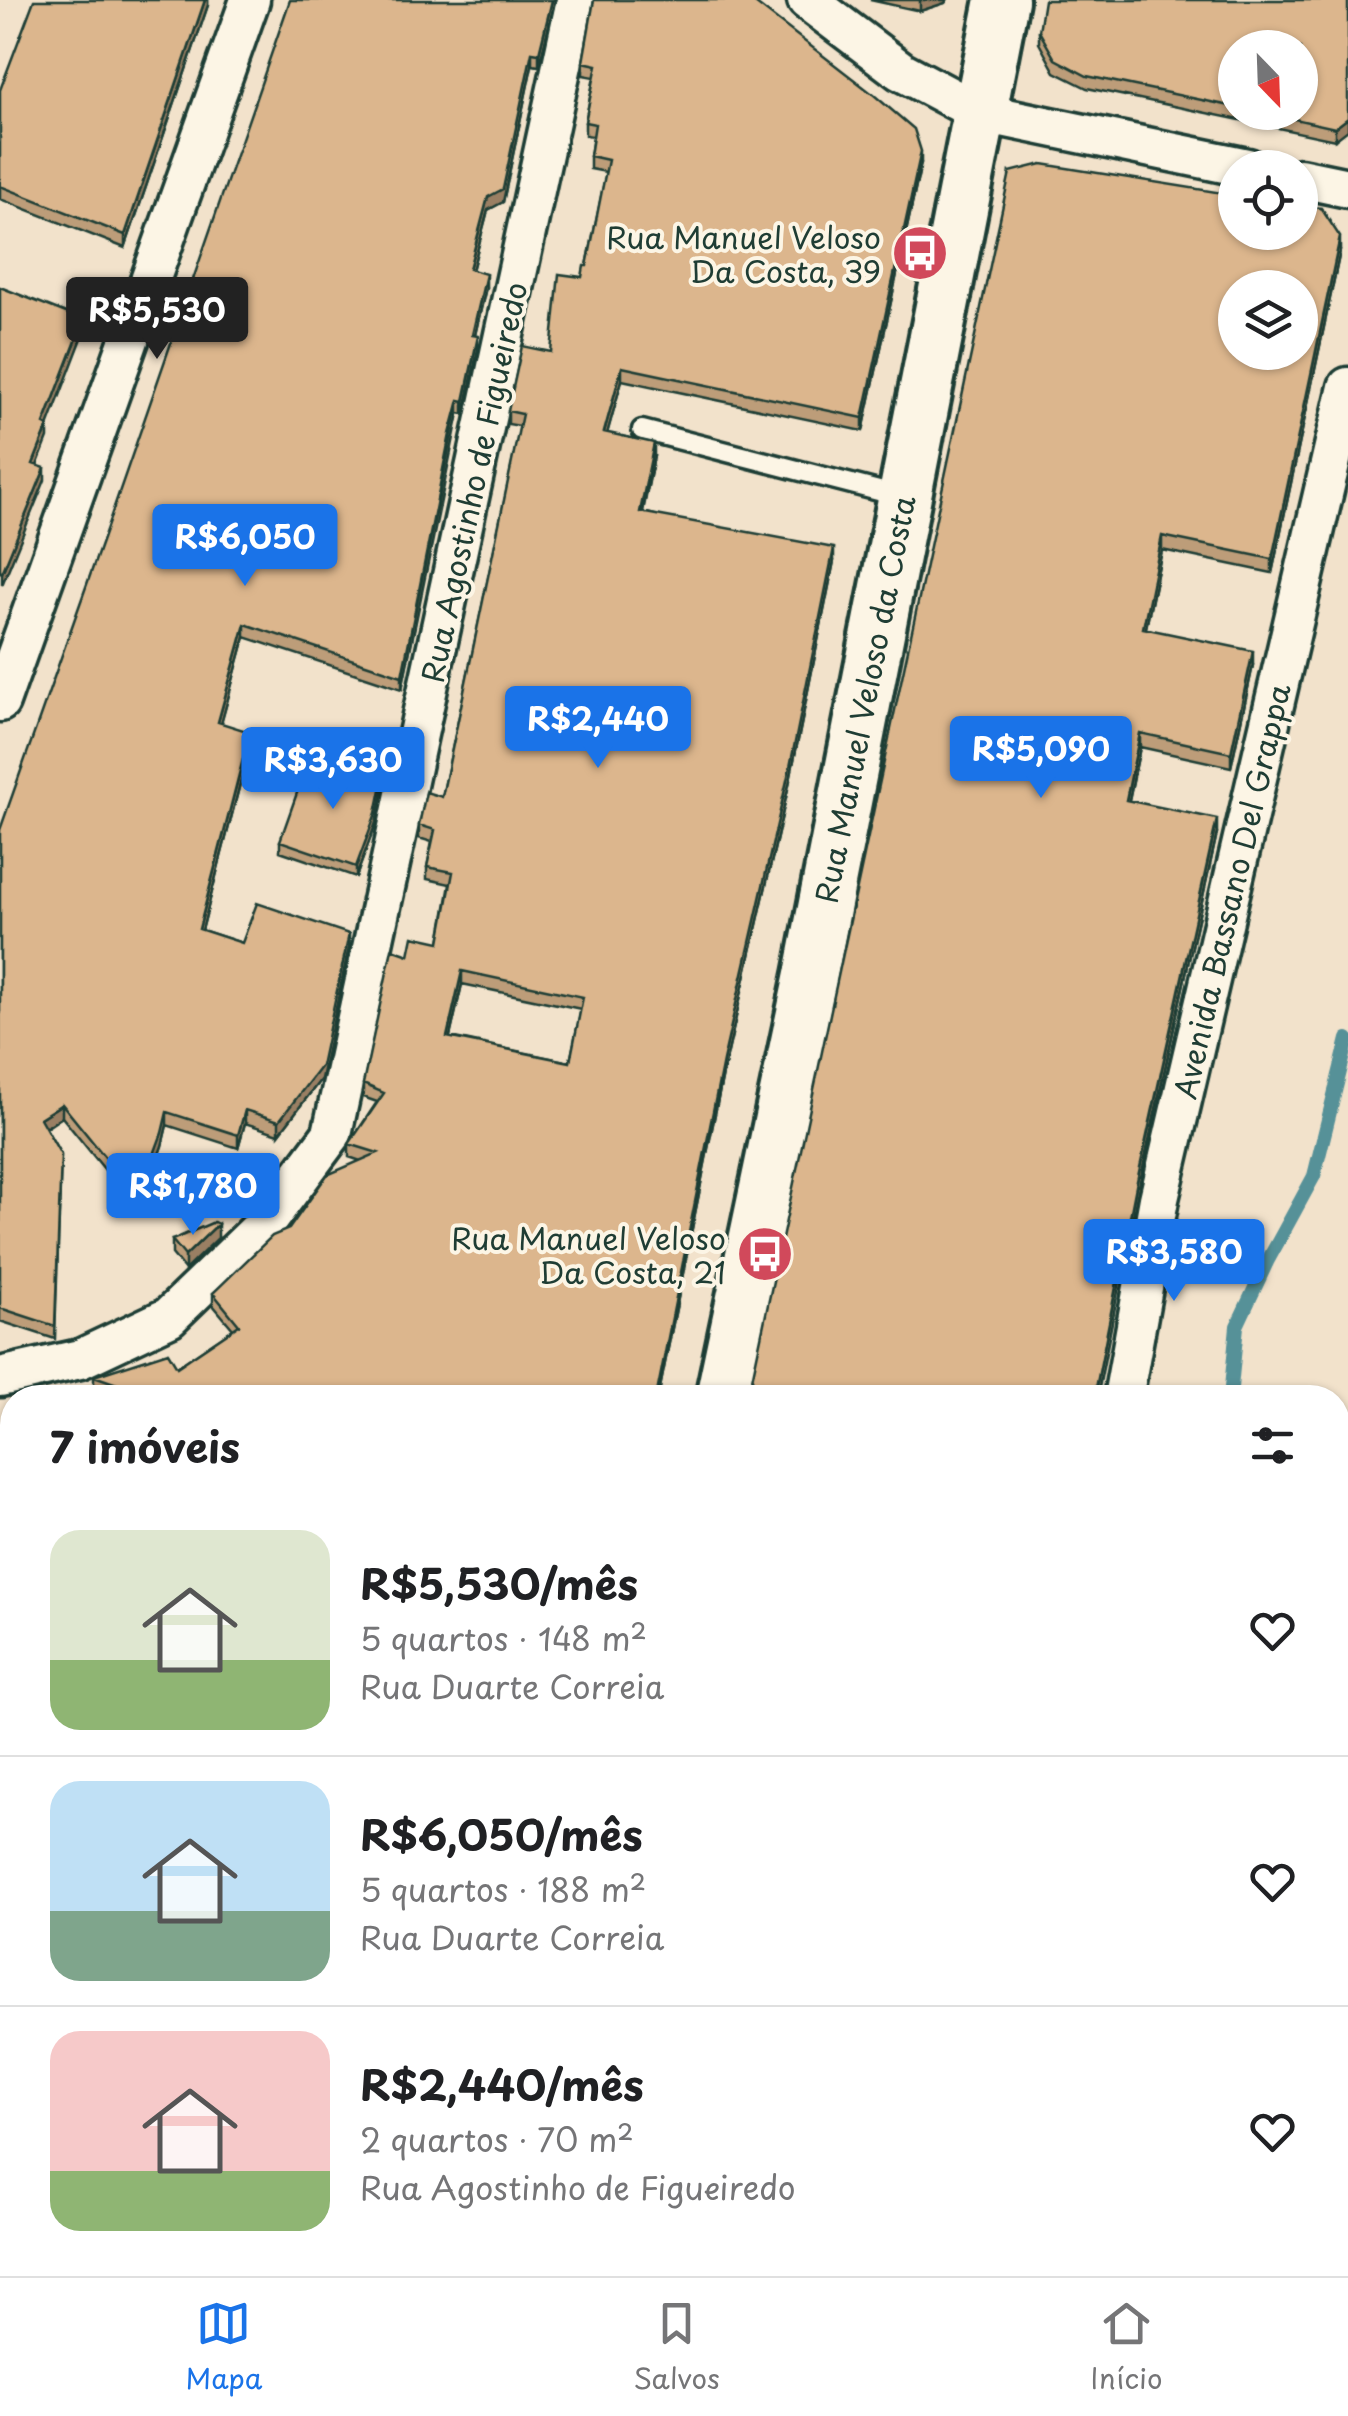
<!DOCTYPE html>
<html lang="pt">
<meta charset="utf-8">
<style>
:root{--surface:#fff;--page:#f6f6f6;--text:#202124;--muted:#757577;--line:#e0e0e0;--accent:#1a73e8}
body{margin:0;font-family:"Playpen Sans",sans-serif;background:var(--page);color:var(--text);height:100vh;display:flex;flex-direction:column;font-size:38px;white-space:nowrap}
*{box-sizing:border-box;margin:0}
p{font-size:32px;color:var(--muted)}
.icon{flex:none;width:55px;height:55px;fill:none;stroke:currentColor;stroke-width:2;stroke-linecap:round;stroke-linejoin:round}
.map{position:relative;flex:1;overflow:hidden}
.drawer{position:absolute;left:0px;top:1385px;width:1350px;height:892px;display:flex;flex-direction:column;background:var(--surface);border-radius:40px 40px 0 0;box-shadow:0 2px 8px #0004}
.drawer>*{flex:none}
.needle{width:65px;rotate:157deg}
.controls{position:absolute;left:1218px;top:30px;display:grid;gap:20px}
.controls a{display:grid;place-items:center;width:100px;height:100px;border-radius:50%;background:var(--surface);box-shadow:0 2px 8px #0004;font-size:50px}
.price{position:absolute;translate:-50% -85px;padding:0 22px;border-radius:10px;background:var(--accent);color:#fff;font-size:32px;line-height:65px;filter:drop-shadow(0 2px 5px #0008)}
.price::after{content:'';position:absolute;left:50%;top:60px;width:30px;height:22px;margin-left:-15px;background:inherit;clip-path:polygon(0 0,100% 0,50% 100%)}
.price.selected{background:#222;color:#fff}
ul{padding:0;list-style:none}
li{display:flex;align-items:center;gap:30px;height:250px;padding:0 50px}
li+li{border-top:2px solid var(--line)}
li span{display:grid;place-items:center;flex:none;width:280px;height:200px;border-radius:30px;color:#555}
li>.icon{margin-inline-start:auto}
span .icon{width:120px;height:120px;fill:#fffc;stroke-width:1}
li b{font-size:42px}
h2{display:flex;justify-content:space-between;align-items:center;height:120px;padding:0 50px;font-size:42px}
.tabs{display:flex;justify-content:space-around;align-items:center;height:140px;border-top:2px solid var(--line);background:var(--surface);font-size:28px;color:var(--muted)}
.tabs a{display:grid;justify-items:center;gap:5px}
.tabs .selected{color:var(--accent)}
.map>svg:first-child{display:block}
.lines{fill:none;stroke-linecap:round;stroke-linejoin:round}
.stream{stroke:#579198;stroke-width:14}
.service-casing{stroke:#1f3d34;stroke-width:25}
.minor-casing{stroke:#1f3d34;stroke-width:45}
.secondary-casing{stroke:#1f3d34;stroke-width:60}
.service{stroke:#fcf5e5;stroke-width:18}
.minor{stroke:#fcf5e5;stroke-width:38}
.secondary{stroke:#fcf5e5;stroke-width:52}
.wall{fill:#bd9d79;stroke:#1f3d34;stroke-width:2.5;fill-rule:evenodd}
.shaded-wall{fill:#9a7f63;stroke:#1f3d34;stroke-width:2.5}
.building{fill:#dcb68d;stroke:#1f3d34;stroke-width:2.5;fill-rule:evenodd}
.labels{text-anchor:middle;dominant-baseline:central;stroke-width:8;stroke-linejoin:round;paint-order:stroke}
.poi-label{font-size:30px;fill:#1f3d34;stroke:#fcf5e5;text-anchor:end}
.street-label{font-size:30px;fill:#1f3d34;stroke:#fcf5e5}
</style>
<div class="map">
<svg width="1348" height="2276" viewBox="0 0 1348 2276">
<rect width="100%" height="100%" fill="#f2e2cb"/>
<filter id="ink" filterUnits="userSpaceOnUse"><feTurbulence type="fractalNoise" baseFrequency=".01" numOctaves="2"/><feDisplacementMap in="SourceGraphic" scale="20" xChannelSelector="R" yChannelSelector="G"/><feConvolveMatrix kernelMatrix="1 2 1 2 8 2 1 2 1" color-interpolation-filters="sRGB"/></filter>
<g filter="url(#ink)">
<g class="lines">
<path class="stream" d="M1230 1398 1237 1326 1267 1262 1314 1176 1348 1039
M1220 2265V2276"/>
<g class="service-casing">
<path id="service" d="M642 430 898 496"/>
</g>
<g class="minor-casing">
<path id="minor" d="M807 0 901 71 978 112 1248 168
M1300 178 1348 188
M0 702 250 0
M0 1377 80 1359 169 1317 264 1225 332 1134 576 0
M1123 1398 1159 1199 1348 387
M1338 1698 1348 1560
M0 1791 12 1790
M1338 1884H1348
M1338 1979 1348 2016
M1056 2276 1058 2265"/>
</g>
<g class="secondary-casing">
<path id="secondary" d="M722 1398 811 975 1002 0
M520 2276 522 2265"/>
</g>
<use href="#service" class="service"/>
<use href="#minor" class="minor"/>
<use href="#secondary" class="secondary"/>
</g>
<path class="wall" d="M208 0V5L125 248 0 199V90Z
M555 0 539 66 532 65 503 202 488 210 472 270 486 287 475 335 478 349 464 414 459 413 450 447 402 689 245 637 221 723 250 745 202 930 242 943 349 947 321 1079 279 1134 245 1123 238 1148 167 1125 162 1146 138 1211 62 1117 46 1128 61 1155 55 1339 0 1321V830Z
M594 0 921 163 863 431 622 380 607 433 654 456 643 512 834 561 790 780 723 1074 658 1398H109V1394L94 1389V1376L177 1367 233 1329 213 1305V1293L289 1229 361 1161 349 1157V1144L377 1102 363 1097V1084L409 955 440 942 450 884 427 879V867L432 842 419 838V825L442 797 520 426 508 424V411L551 352 587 266 606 172 590 169V156L593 136 585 135V122L594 77 583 75V62ZM462 984 581 1009 570 1062 450 1037Z
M870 0H947L945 3 920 11Z
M1348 0 1335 140 1087 88 1055 72 1039 43V31ZM1235 48 1300 112H1235Z
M1010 172 1340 251 1272 573 1162 550 1146 628 1253 665 1231 767 1140 747 1129 800 1217 833 1137 1195Z
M383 790 376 823 356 877 280 851V841Z
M218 1238 185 1270 172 1254V1240Z
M0 1429 1 1446 12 1445V1749L0 1750Z
M12 1834V2060L0 2061V1873Z
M0 2119 76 2265 75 2276H0Z
M143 2265H472L456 2276H142Z
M639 2265H803L802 2271 684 2269Z
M981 2265H1026L1024 2268 981 2271Z"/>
<path class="shaded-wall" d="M205 0H208V5L125 248V235Z
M552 0H555L539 66V53Z
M920 0H947L945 3 920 11Z
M532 52V65L503 202 488 210 469 282V269L488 197Z
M1348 118V130L1335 140V128Z
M921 151V163L863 431V418Z
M1340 237V251L1272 573V559Z
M486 274V287L472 348V335Z
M84 320V333L44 437V424Z
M478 336V349L464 414V401Z
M622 367V380L604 445V432Z
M459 400V413L402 689V676Z
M48 426V438L33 476V464Z
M654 443V456L640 524V512Z
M45 468V480L2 585V573Z
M1162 536V550L1143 642V628Z
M834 548V561L790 780 723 1074 658 1398H656L723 1061Z
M245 624V637L218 735V722Z
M1253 651V665L1231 767V753Z
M250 732V745L199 942V929Z
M1140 733V747L1126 814V800Z
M383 780V790L376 823 356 877V867Z
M1217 819V833L1137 1195 1097 1398H1094L1137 1181Z
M349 934V947L321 1079 279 1134V1121Z
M462 971V984L447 1049V1037Z
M62 1104V1117L40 1131V1118Z
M245 1110V1123L238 1148V1135Z
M167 1112V1125L162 1146 138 1211V1198Z
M218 1224V1238L185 1270V1256Z
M452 2265H472L456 2276H446V2269Z"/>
<path class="building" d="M34 0H205L125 235 0 186V90Z
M290 0H552L539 53 532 52 503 189 488 197 469 269 486 274 472 335 478 336 464 401 459 400 450 434 402 676 245 624 218 722 250 732 199 929 242 943 257 903 349 934 321 1066 279 1121 245 1110 238 1135 167 1112 162 1133 138 1198 62 1104 40 1118 61 1155 55 1326 0 1308V830L104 536Z
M594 0H751L874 95 914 129 921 151 863 418 622 367 604 432 654 443 640 512 834 548 790 767 723 1061 656 1398H114L109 1384 114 1383 94 1376 168 1352 177 1367 239 1325 213 1293 272 1236 289 1229 327 1175 378 1153 349 1144 384 1093 363 1084 392 949 409 955 413 936 440 942 453 872 427 867 435 830 419 825 426 792 442 797 522 414 508 411 522 346 551 352 559 274 582 277 584 266H587L608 160 590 156 595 124 585 122 597 65 583 62ZM462 971 583 997 570 1062 447 1037Z
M1044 0H1348V118L1335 128 1263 112H1300V48H1235V107L1087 76 1055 59 1039 31Z
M1042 164 1235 195V232H1300V205L1321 208 1340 237 1272 559 1162 536 1143 628 1253 651 1231 753 1140 733 1126 800 1217 819 1137 1181 1094 1398H748L1010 172ZM1235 288H1300V352H1235Z
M0 287 84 320 44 424 48 426 33 464 45 468 2 573 0 572Z
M310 756 383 780 376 813 356 867 280 841Z
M214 1222 218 1224 185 1256 172 1240Z
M0 1429 1 1446 12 1445V1736L0 1738Z
M12 1834V2046L0 2047V1873Z
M0 2119 12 2121V2265H75L74 2272 0 2273Z
M143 2265H452L446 2269 344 2268 286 2276 208 2272H142Z"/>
</g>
<defs>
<g id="bus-disc" transform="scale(2.875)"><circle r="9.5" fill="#d1495b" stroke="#fcf5e5"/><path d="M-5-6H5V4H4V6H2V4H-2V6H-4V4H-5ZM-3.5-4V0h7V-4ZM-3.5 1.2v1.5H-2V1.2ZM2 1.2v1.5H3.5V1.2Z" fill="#fff"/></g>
</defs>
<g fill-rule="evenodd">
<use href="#bus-disc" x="920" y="253"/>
<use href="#bus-disc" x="765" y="1254"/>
</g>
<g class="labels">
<g class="poi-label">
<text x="881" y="236">Rua Manuel Veloso<tspan x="881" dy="34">Da Costa, 39</tspan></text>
<text x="726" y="1237">Rua Manuel Veloso<tspan x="726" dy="34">Da Costa, 21</tspan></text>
</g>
<g class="street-label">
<text transform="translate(473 482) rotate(-78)">Rua Agostinho de Figueiredo</text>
<text transform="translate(864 699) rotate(-79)">Rua Manuel Veloso da Costa</text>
<text transform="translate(1231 891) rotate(-77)">Avenida Bassano Del Grappa</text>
</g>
</g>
</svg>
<div class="controls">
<a><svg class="needle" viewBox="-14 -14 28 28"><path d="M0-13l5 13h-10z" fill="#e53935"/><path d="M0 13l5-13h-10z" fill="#757577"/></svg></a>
<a><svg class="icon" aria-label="locate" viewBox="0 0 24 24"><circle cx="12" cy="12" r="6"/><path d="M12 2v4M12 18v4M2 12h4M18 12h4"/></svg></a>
<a><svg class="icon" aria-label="layers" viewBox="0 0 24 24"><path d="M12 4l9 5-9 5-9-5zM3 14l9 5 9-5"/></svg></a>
</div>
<b class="price selected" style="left:157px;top:362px">R$5,530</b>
<b class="price" style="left:245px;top:589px">R$6,050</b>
<b class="price" style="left:598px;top:771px">R$2,440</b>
<b class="price" style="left:1041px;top:801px">R$5,090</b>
<b class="price" style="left:333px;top:812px">R$3,630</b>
<b class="price" style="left:193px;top:1238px">R$1,780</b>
<b class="price" style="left:1174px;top:1304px">R$3,580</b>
<section class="drawer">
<h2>7 imóveis<svg class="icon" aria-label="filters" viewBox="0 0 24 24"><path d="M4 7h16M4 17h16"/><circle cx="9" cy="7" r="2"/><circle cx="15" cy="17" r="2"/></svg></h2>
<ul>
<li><span style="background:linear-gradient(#dfe7d0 65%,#8fb573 0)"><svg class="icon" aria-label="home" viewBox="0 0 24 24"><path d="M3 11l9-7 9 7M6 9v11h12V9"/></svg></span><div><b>R$5,530/mês</b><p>5 quartos · 148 m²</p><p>Rua Duarte Correia</p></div><svg class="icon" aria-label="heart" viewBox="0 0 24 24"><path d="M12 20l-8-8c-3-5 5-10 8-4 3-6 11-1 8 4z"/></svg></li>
<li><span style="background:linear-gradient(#bfe0f5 65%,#7fa58c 0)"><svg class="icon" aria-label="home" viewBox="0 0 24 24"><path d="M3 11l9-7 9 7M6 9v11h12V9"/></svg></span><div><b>R$6,050/mês</b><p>5 quartos · 188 m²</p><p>Rua Duarte Correia</p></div><svg class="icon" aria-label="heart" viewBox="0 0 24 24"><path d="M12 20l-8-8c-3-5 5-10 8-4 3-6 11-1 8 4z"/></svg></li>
<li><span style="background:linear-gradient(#f6c9c9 70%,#8fb573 0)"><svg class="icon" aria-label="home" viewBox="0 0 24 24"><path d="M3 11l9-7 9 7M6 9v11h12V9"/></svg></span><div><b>R$2,440/mês</b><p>2 quartos · 70 m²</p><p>Rua Agostinho de Figueiredo</p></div><svg class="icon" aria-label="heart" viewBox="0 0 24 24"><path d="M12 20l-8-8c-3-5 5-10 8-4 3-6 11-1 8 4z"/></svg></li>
</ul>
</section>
</div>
<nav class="tabs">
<a class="selected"><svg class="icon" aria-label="map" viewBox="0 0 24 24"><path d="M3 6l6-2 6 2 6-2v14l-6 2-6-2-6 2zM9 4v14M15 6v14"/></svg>Mapa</a>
<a><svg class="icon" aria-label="saved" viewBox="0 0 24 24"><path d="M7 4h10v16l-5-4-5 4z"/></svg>Salvos</a>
<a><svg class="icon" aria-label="home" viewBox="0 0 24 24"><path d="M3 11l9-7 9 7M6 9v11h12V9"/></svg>Início</a>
</nav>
